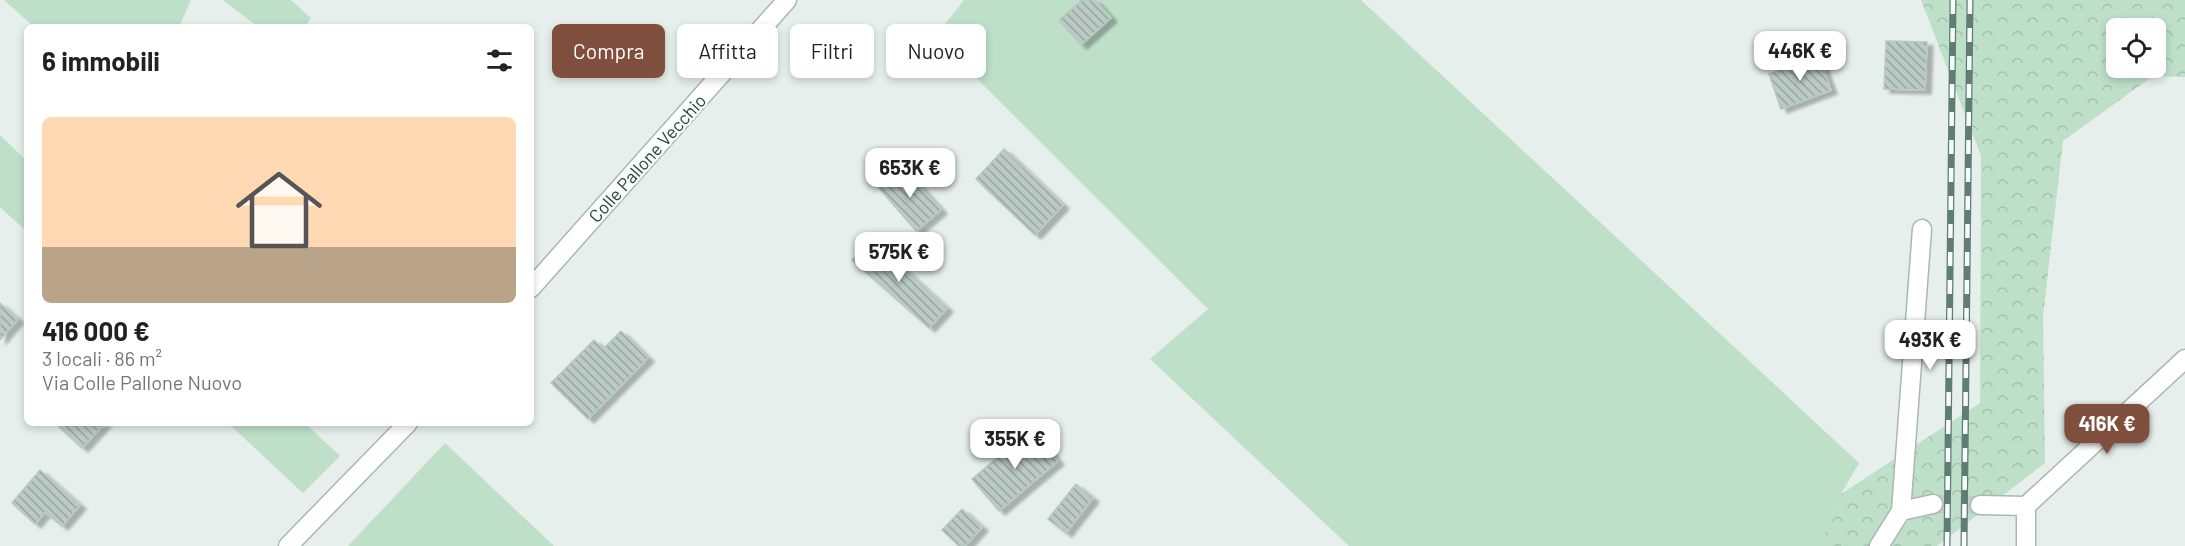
<!DOCTYPE html>
<html lang="it">
<meta charset="utf-8">
<style>
:root{--surface:#fff;--page:#f6f6f6;--text:#222;--muted:#767676;--accent:#804e3d}
body{margin:0;font-family:Barlow,sans-serif;background:var(--page);color:var(--text);height:100vh;display:flex;flex-direction:column;font-size:22px;white-space:nowrap}
*{box-sizing:border-box;margin:0}
p{font-size:20px;color:var(--muted)}
.icon{flex:none;width:33px;height:33px;fill:none;stroke:currentColor;stroke-width:2;stroke-linecap:round;stroke-linejoin:round}
.map{position:relative;flex:1;overflow:hidden}
.sheet{position:absolute;left:24px;top:24px;width:510px;height:402px;display:flex;flex-direction:column;background:var(--surface);border-radius:9px;box-shadow:0 3px 9px #0003}
.sheet>*{flex:none}
.hud{position:absolute;left:552px;top:24px;width:570px;height:54px;display:flex;gap:12px}
.tools{position:absolute;left:2106px;top:18px;display:grid;gap:12px}
.tools a{display:grid;place-items:center;width:60px;height:60px;border-radius:9px;background:var(--surface);box-shadow:0 3px 9px #0003;font-size:30px}
.price{position:absolute;translate:-50% -51px;padding:0 14px;border-radius:12px;background:#fff;color:#222;font-size:20px;line-height:39px;filter:drop-shadow(0 2px 3px #0008)}
.price::after{content:'';position:absolute;left:50%;top:36px;width:18px;height:14px;margin-left:-9px;background:inherit;clip-path:polygon(0 0,100% 0,50% 100%)}
.price.current{background:var(--accent);color:#fff}
ul{padding:0;list-style:none}
li{display:grid;align-content:center;gap:12px;height:318px;padding:0 18px}
li span{display:grid;place-items:center;height:186px;border-radius:9px;color:#555}
li>.icon{margin-inline-start:auto}
span .icon{width:108px;height:108px;fill:#fffc;stroke-width:1}
li b{font-size:26px}
h2{display:flex;justify-content:space-between;align-items:center;height:72px;padding:0 18px;font-size:26px}
.tag{padding:0 21px;border-radius:9px;background:var(--surface);box-shadow:0 3px 9px #0003;font-size:21px;line-height:54px}
.tag.current{background:var(--accent);color:#fff}
.map>svg:first-child{display:block}
.green{fill:#bfe0c8}
.forest{fill:url(#forest-crowns);fill-rule:evenodd}
.building{fill:url(#building-back-hatch);stroke:#b8c9c2;stroke-width:1.5;filter:url(#shadow)}
.lines{fill:none;stroke-linecap:round;stroke-linejoin:round}
.street-tunnel{stroke:#bfccc8;stroke-width:18;stroke-dasharray:18 9;stroke-linecap:butt}
.street-casing{stroke:#a8b8b2;stroke-width:21}
.street{stroke:#fff;stroke-width:18}
.rail-casing{stroke:#5f7d75;stroke-width:7}
.rail{stroke:#f7fbf9;stroke-width:4.5;stroke-dasharray:14;stroke-linecap:butt}
.labels{text-anchor:middle;dominant-baseline:central;stroke-width:4.5;stroke-linejoin:round;paint-order:stroke}
.street-label{font-size:18px;fill:#24423a;stroke:#f7fbf9}
</style>
<div class="map">
<svg width="2185" height="546" viewBox="0 0 2185 546">
<defs>
<pattern id="forest-crowns" width="20" height="18" patternUnits="userSpaceOnUse" patternTransform="scale(1.5)"><rect width="20" height="18" fill="#bfe0c8"/><path d="M2 6a3 3 0 1 1 6 0M12 15a3 3 0 1 1 6 0" fill="none" stroke="#a4c1ad"/></pattern>
<pattern id="building-back-hatch" width="6" height="6" patternUnits="userSpaceOnUse" patternTransform="scale(1.5)"><rect width="6" height="6" fill="#bbcac4"/><path d="M-1 5l2 2M0 0l6 6M5-1l2 2" fill="none" stroke="#98a6a0"/></pattern>
<filter id="shadow"><feDropShadow dx="6" dy="4" stdDeviation="1.5" flood-color="#0004"/></filter>
</defs>
<rect width="100%" height="100%" fill="#e6efeb"/>
<path class="green" d="M4 0H191L179 27H34Z
M204 0H291L311 18 305 27H258L223 0Z
M964 0H1361L1859 463 1841 494 1819 546H1349L1150 359 1208 309 935 37Z
M0 135 27 161V232L0 207Z
M228 423H305L340 456 303 493Z
M445 443 554 546H348Z"/>
<path class="forest" d="M1921 0H2185V77L2153 76 2063 141 2043 316 2045 463 1937 546H1819L1841 494 1980 403 1981 156ZM2116 28H2156V68H2116Z"/>
<path class="building" d="M1082 0H1095L1111 18 1081 45 1059 20Z
M1886 41 1927 42 1925 90 1884 89Z
M1819 56 1831 90 1781 109 1769 74Z
M1004 149 1063 205 1035 235 976 179Z
M903 167 941 210 916 231 879 188Z
M871 239 947 308 929 328 852 260Z
M0 303 18 319 0 340Z
M621 331 648 358 588 419 551 383 594 340 603 349Z
M55 423H105L82 448Z
M1031 429 1058 461 999 511 972 479Z
M40 470 80 505 62 526 45 512 35 524 12 503Z
M1076 484 1093 498 1066 533 1048 519Z
M962 509 982 527 965 546H959L942 530Z"/>
<g class="lines">
<path class="street-tunnel" d="M1933 504 1980 505"/>
<g class="street-casing">
<path id="street" d="M531 288 787 0
M1980 505 2026 506
M1901 511 1922 229
M288 546 408 423
M1879 546 1901 511 1933 504
M2026 546V506L2185 359"/>
</g>
<use href="#street" class="street"/>
<g class="rail-casing">
<path id="rail" d="M1947 546 1953 0
M1964 546 1970 0"/>
</g>
<use href="#rail" class="rail"/>
</g>
<g class="labels">
<g class="street-label">
<text transform="translate(647 158) rotate(-48)">Colle Pallone Vecchio</text>
</g>
</g>
</svg>
<div class="tools">
<a><svg class="icon" aria-label="locate" viewBox="0 0 24 24"><circle cx="12" cy="12" r="6"/><path d="M12 2v4M12 18v4M2 12h4M18 12h4"/></svg></a>
</div>
<b class="price" style="left:1800px;top:82px">446K €</b>
<b class="price" style="left:910px;top:199px">653K €</b>
<b class="price" style="left:899px;top:283px">575K €</b>
<b class="price" style="left:1930px;top:371px">493K €</b>
<b class="price current" style="left:2107px;top:455px">416K €</b>
<b class="price" style="left:1015px;top:470px">355K €</b>
<div class="hud">
<a class="tag current">Compra</a>
<a class="tag">Affitta</a>
<a class="tag">Filtri</a>
<a class="tag">Nuovo</a>
</div>
<section class="sheet">
<h2>6 immobili<svg class="icon" aria-label="filters" viewBox="0 0 24 24"><path d="M4 7h16M4 17h16"/><circle cx="9" cy="7" r="2"/><circle cx="15" cy="17" r="2"/></svg></h2>
<ul>
<li><span style="background:linear-gradient(#ffd9b3 70%,#b9a48a 0)"><svg class="icon" aria-label="home" viewBox="0 0 24 24"><path d="M3 11l9-7 9 7M6 9v11h12V9"/></svg></span><div><b>416 000 €</b><p>3 locali · 86 m²</p><p>Via Colle Pallone Nuovo</p></div></li>
</ul>
</section>
</div>
